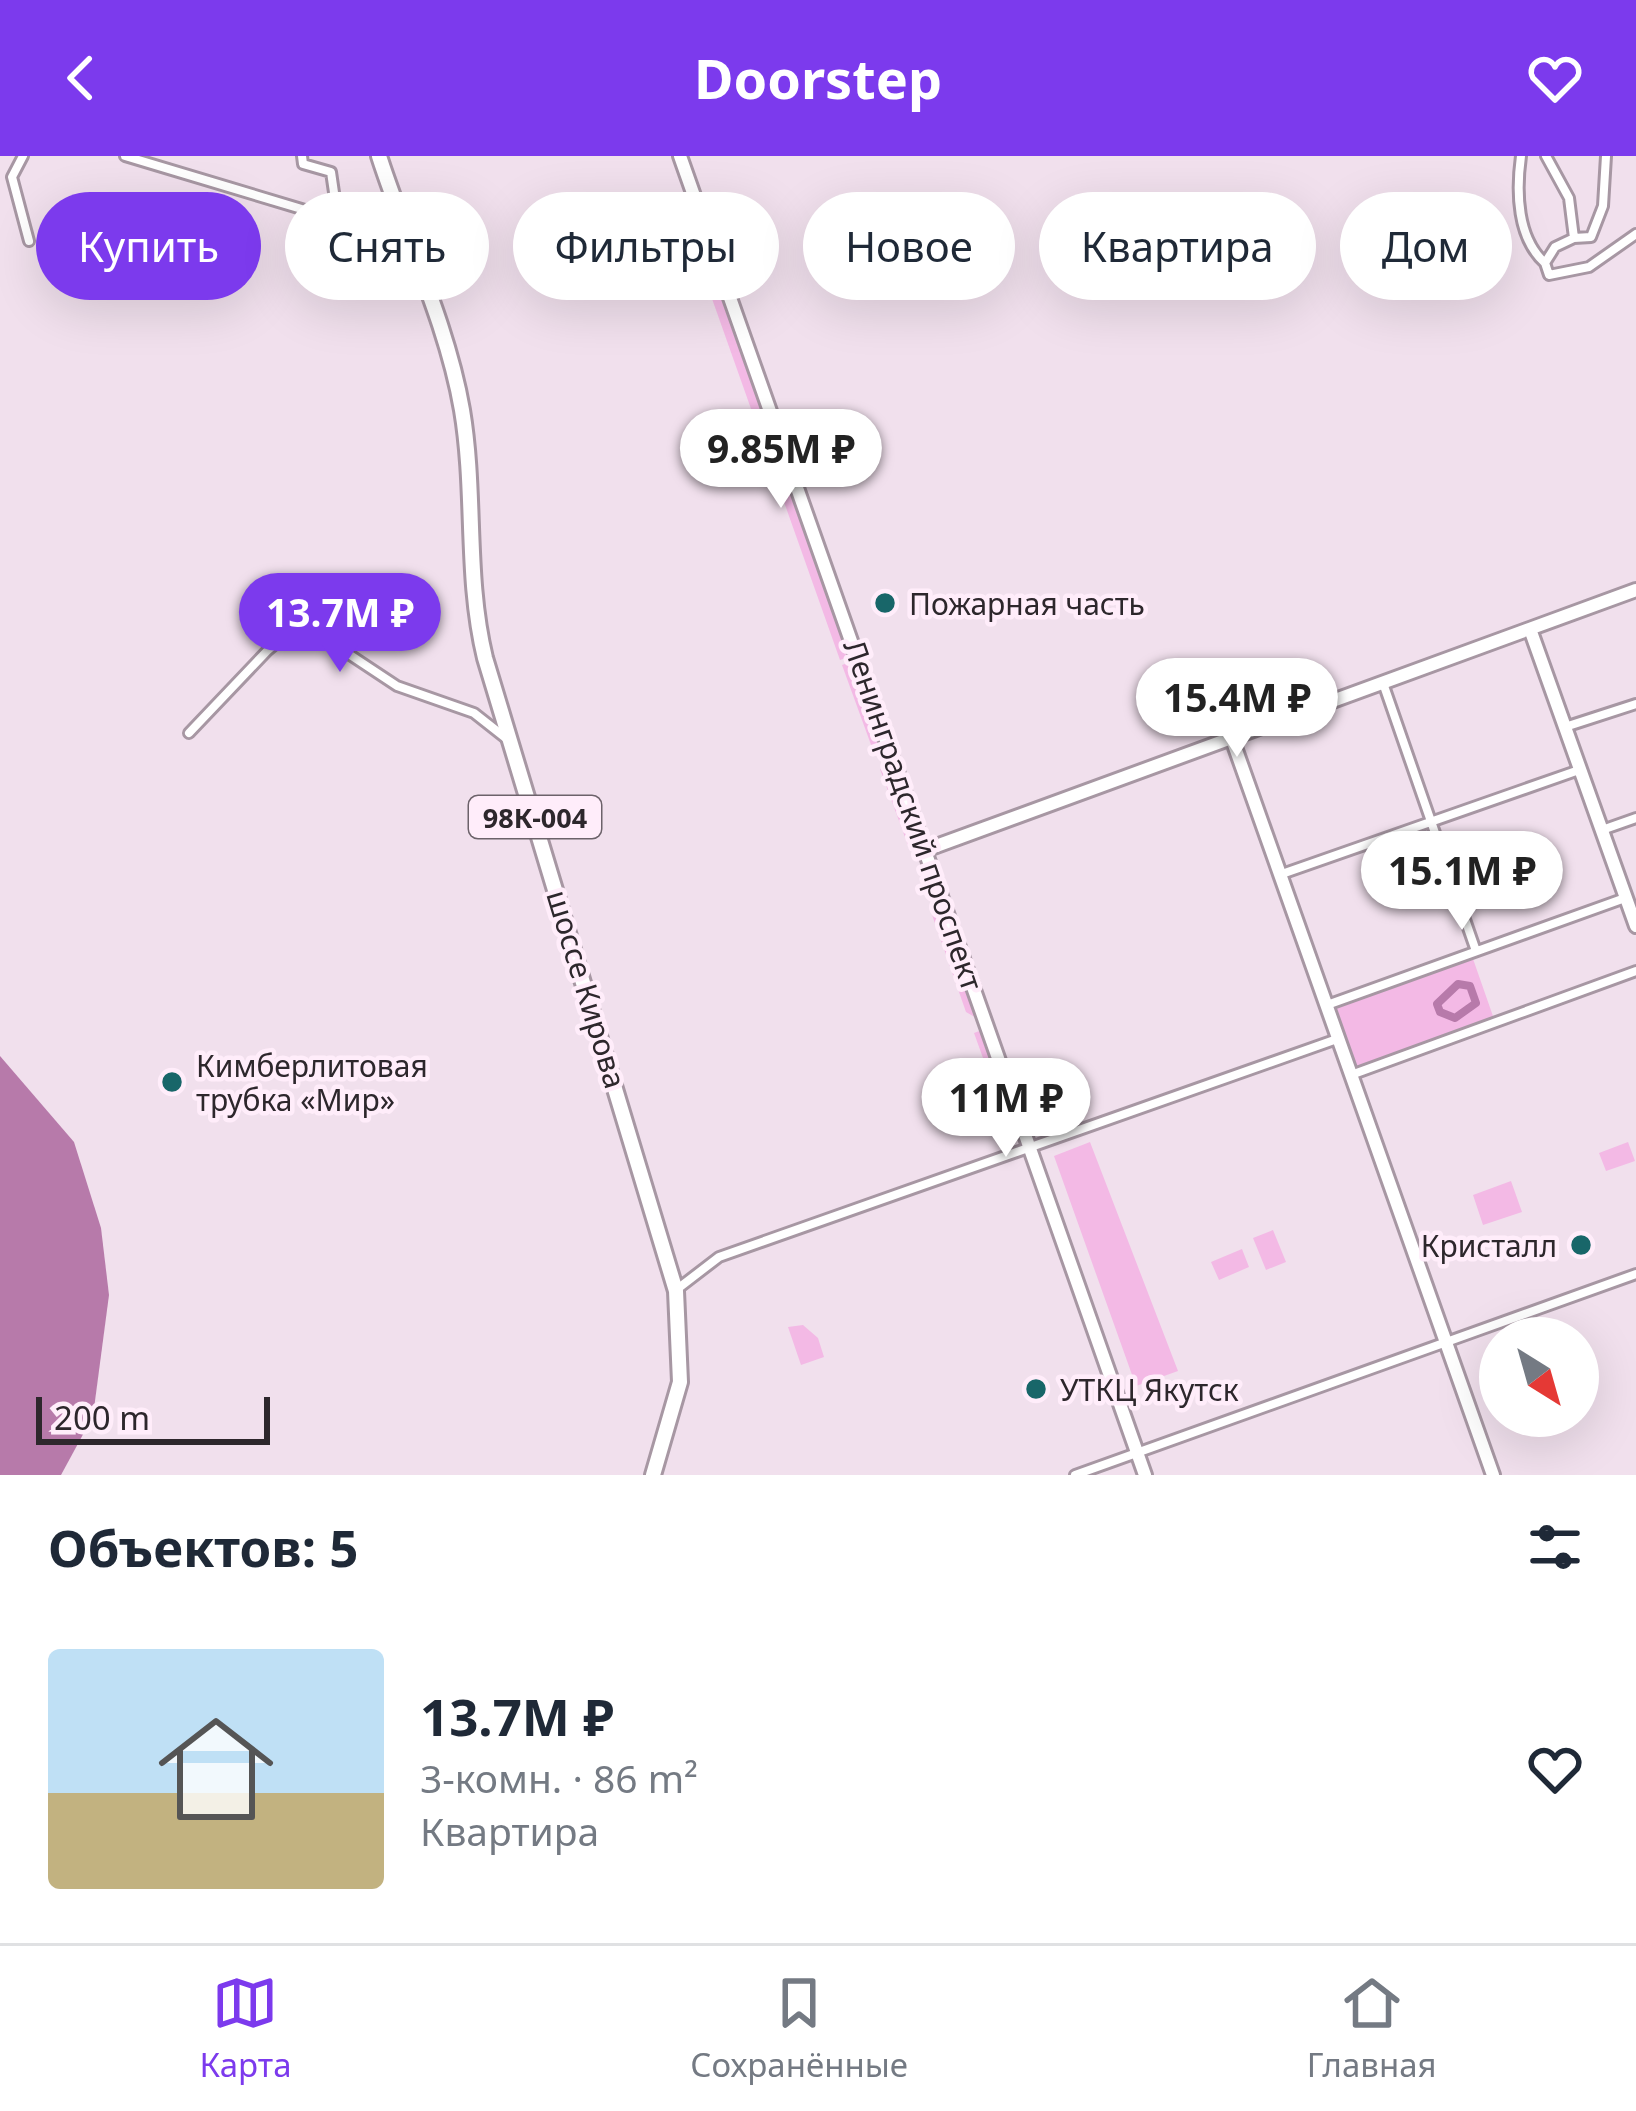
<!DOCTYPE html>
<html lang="ru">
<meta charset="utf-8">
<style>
:root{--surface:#fff;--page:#f6f6f7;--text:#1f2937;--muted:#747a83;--line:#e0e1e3;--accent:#7c3aed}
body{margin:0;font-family:"Noto Sans",sans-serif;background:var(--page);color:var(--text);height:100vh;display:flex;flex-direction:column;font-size:45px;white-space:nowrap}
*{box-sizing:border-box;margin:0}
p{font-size:39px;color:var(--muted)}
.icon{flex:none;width:66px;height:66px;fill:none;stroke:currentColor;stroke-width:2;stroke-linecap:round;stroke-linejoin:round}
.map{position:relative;height:1319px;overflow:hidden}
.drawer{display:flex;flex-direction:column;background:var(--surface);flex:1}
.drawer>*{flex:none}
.hud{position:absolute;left:36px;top:36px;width:1566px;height:108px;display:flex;gap:24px}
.needle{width:78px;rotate:143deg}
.tools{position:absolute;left:1479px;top:1161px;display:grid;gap:24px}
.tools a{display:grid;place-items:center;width:120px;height:120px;border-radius:50%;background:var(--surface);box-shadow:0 12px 48px #0002;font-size:60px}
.scale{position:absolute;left:36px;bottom:30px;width:234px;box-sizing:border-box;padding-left:12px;border:6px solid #2d272c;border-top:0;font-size:33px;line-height:42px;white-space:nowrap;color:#2d272c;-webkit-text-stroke:9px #ffedfa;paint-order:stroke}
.price{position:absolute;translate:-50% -102px;padding:0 27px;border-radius:42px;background:#fff;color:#222;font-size:39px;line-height:78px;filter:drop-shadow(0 3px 6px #0008)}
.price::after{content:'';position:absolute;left:50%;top:72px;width:36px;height:27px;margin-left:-18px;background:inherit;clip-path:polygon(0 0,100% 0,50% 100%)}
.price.current{background:var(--accent);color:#fff}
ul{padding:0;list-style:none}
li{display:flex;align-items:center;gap:36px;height:300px;padding:0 48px}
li+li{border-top:3px solid var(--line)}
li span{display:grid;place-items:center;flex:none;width:336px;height:240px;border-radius:12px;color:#555}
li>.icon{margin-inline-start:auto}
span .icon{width:144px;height:144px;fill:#fffc;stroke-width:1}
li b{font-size:51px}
h2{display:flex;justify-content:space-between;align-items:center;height:144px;padding:0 48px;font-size:51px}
.chip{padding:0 42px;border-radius:54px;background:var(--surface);box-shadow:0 12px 48px #0002;font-size:42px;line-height:108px}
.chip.current{background:var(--accent);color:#fff}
header{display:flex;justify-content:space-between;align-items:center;height:156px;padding:0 48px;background:var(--accent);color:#fff;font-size:54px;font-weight:700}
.tabs{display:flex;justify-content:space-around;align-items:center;height:168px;border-top:3px solid var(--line);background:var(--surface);font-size:33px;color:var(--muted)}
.tabs a{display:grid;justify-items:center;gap:6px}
.tabs .current{color:var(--accent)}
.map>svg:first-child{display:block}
.green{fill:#f3b9e5}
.water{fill:#b77aaa}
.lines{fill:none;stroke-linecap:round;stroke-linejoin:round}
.canal{stroke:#b77aaa;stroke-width:8}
.minor-casing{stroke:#a797a3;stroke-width:14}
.secondary-casing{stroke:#a797a3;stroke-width:18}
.primary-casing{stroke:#a797a3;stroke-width:20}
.minor{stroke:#fff;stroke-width:8}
.secondary{stroke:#fff;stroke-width:12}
.primary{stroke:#fff;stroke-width:14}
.poi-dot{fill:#186669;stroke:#ffedfa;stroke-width:4.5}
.labels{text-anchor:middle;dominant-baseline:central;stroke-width:9;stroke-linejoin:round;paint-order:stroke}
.shield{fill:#ffedfa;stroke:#6c626a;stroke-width:3}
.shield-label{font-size:27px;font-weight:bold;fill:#2d272c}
.poi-label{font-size:30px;fill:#2d272c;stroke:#ffedfa;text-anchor:start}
.street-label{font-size:30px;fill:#2d272c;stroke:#ffedfa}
</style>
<header><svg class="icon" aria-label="back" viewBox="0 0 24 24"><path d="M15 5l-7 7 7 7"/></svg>Doorstep<svg class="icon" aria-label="heart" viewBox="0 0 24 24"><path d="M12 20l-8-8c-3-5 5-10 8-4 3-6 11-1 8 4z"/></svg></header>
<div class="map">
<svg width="1636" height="1319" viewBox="0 0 1636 1319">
<rect width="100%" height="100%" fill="#f1e0ed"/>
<path class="green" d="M707 103 783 316 776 319 783 318 849 501 840 504 699 106Z
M850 506 880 587 874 597 842 509Z
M880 613 889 616 915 689 909 692Z
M938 750 980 864 966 856 930 753Z
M1472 800 1494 863 1356 912 1334 849Z
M982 874 1019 981 1014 988 974 877Z
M1090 986 1178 1215 1136 1230 1054 1000Z
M1628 986 1635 1005 1606 1015 1599 997Z
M1511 1025 1522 1056 1483 1069 1473 1039Z
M1273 1074 1286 1106 1266 1114 1253 1082Z
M1242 1093 1249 1111 1219 1124 1211 1106Z
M803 1169 818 1182 824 1201 801 1209 788 1171Z"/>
<path class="water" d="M0 900 74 986 101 1072 109 1139 93 1260 61 1319H0Z"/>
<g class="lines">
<path class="canal" d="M1458 828 1470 830 1476 847 1455 862 1440 856 1437 848Z"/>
<g class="minor-casing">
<path id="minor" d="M23 0 12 21 29 85
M125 0 325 60 395 51
M302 0 303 8 331 16 337 57
M1521 0C1516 36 1517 82 1545 107L1555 91 1574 82 1569 42 1546 0
M1574 82 1591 81 1603 50 1606 0
M1545 107 1549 119 1589 111 1636 78
M1383 527 1476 795
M1565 571 1636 548
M189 577 267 495 286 479 303 476 326 483 397 530 474 557 507 583
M1602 674 1636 662
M1279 719 1579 614
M1327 849 1625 742
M1351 919 1636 815
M676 1134 719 1101 1337 883
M1075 1319 1636 1118"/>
</g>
<g class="secondary-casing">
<path id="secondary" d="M680 0 1145 1319
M1530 473 1636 770
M1231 580 1493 1319
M928 693 1636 434"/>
</g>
<g class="primary-casing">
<path id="primary" d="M379 0C406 84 447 167 462 254 476 337 465 420 485 502L676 1135 680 1226 653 1319"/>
</g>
<use href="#minor" class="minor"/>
<use href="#secondary" class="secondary"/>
<use href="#primary" class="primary"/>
</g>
<g class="poi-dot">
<circle cx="885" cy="447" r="12"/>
<circle cx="172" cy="926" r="12"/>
<circle cx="1581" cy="1089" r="12"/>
<circle cx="1036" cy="1233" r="12"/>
</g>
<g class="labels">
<rect class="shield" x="469" y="640" width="132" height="42" rx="9"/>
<g class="shield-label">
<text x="535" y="661">98К-004</text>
</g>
<g class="poi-label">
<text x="909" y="447">Пожарная часть</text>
<text x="196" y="909">Кимберлитовая<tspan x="196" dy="34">трубка «Мир»</tspan></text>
<text x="1557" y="1089" text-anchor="end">Кристалл</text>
<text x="1060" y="1233">УТКЦ Якутск</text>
</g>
<g class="street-label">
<text transform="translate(914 659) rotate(71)">Ленинградский проспект</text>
<text transform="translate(587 833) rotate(73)">шоссе Кирова</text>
</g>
</g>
</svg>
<div class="tools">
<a><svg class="needle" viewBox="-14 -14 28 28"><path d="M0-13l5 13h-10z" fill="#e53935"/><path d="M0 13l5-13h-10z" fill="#747a83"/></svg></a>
</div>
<div class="scale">200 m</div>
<b class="price" style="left:781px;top:355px">9.85M ₽</b>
<b class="price current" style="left:340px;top:519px">13.7M ₽</b>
<b class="price" style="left:1237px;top:604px">15.4M ₽</b>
<b class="price" style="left:1462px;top:777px">15.1M ₽</b>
<b class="price" style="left:1006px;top:1004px">11M ₽</b>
<div class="hud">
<a class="chip current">Купить</a>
<a class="chip">Снять</a>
<a class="chip">Фильтры</a>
<a class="chip">Новое</a>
<a class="chip">Квартира</a>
<a class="chip">Дом</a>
</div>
</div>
<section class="drawer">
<h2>Объектов: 5<svg class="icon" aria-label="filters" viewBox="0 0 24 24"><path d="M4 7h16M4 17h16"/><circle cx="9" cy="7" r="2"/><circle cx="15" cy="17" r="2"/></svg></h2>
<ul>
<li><span style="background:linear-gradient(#bfe0f5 60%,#c2b280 0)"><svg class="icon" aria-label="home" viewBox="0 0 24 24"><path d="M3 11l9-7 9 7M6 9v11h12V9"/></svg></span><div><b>13.7M ₽</b><p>3-комн. · 86 m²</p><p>Квартира</p></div><svg class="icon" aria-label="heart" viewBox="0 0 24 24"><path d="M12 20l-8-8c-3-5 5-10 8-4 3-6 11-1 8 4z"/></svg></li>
</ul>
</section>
<nav class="tabs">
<a class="current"><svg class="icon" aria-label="map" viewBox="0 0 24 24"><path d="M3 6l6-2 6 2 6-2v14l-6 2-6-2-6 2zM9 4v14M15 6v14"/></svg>Карта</a>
<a><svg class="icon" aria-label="saved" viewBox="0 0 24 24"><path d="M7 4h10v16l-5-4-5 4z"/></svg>Сохранённые</a>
<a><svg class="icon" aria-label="home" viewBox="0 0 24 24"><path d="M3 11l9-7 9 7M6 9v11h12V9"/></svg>Главная</a>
</nav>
